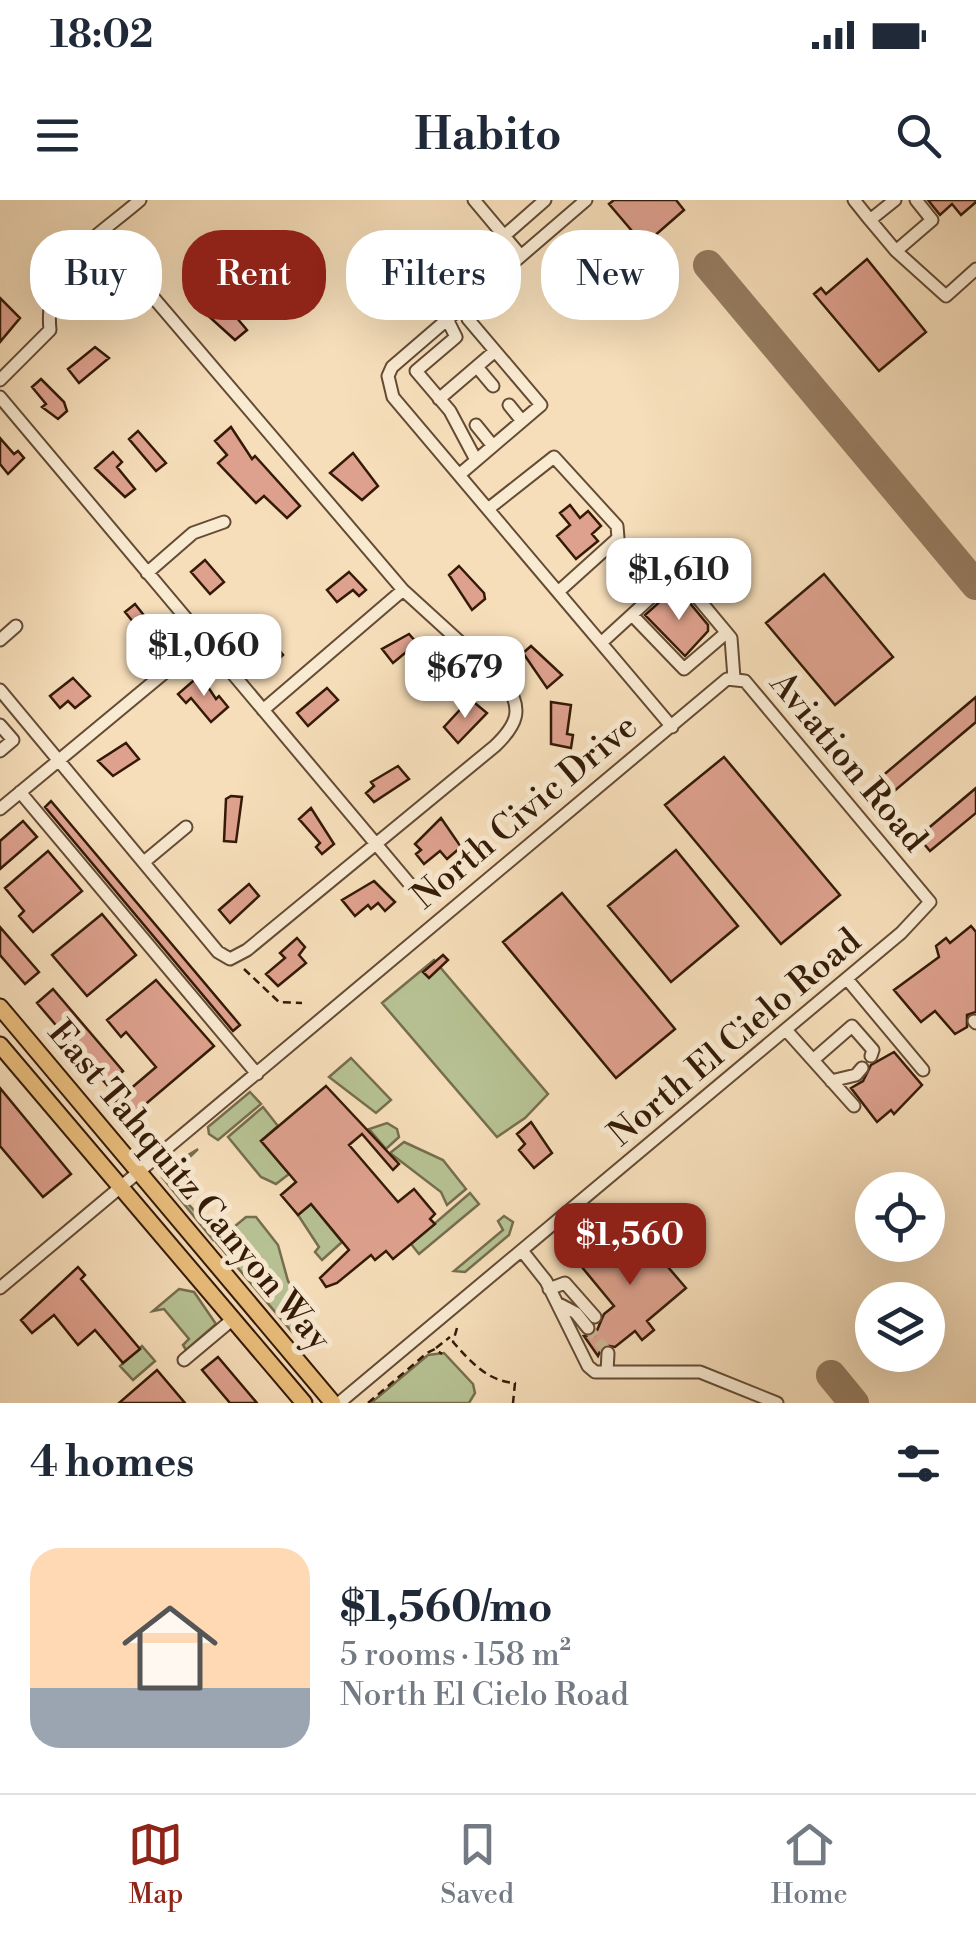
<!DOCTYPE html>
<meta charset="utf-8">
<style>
:root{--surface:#fff;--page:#f2f2f3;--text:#1f2937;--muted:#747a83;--line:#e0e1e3;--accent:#8f2418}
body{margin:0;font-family:"Libre Bodoni",serif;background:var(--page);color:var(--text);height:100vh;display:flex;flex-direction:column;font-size:38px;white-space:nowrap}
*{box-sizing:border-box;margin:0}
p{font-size:32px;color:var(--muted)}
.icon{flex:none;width:55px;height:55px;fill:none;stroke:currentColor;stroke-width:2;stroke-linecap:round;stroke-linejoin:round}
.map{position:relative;height:1203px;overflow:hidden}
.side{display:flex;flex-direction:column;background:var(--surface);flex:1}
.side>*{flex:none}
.top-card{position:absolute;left:30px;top:30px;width:918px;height:90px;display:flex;gap:20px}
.buttons{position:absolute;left:855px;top:972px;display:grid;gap:20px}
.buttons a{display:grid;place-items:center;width:90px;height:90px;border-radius:50%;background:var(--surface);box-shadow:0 10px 40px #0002;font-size:50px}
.price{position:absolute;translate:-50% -85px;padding:0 22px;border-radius:20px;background:#fff;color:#222;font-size:32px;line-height:65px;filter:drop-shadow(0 2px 5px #0008)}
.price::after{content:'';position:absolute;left:50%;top:60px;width:30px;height:22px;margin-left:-15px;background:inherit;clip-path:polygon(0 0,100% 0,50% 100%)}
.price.current{background:var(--accent);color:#fff}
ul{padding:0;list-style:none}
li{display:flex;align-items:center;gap:30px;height:250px;padding:0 30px}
li span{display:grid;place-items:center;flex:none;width:280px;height:200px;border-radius:30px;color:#555}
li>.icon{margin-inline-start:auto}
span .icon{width:120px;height:120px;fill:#fffc;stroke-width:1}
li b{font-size:42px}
h2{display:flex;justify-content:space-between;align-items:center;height:120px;padding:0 30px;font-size:42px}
.chip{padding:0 35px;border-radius:40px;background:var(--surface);box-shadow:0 10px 40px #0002;font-size:35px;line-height:90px}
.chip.current{background:var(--accent);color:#fff}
.status{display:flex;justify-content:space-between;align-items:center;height:70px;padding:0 50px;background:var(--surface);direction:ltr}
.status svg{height:28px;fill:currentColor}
header{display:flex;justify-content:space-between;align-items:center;height:130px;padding:0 30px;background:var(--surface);font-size:45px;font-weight:700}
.tab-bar{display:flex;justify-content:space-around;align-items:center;height:140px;border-top:2px solid var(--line);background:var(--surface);font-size:28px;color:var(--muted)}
.tab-bar a{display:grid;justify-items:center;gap:5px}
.tab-bar .current{color:var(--accent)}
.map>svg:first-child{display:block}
.green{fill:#b7c294;stroke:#766e4e;stroke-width:2.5}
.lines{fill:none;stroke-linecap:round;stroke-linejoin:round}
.taxiway{stroke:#957c60;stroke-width:30}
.building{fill:#dea18e;stroke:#341a07;stroke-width:2.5}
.minor-tunnel{stroke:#cfb796;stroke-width:11;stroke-dasharray:11 5.5;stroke-linecap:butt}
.minor-casing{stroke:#644b34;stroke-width:15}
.major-casing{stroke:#341a07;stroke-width:19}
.path{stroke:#341a07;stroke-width:2.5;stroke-dasharray:8 5;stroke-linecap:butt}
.minor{stroke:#f9ead2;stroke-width:11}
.major{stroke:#ebbf7d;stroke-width:15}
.labels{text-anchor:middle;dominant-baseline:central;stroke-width:10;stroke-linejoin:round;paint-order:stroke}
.street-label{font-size:35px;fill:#341a07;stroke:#f9ead2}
</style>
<div class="status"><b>18:02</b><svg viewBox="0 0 49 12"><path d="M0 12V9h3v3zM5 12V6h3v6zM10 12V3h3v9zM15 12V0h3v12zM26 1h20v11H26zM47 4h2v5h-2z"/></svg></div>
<header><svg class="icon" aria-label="menu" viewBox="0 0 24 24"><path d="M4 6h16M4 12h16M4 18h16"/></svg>Habito<svg class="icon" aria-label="search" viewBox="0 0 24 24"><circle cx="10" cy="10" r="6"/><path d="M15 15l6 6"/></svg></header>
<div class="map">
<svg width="976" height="1203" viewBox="0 0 976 1203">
<rect width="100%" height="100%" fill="#f6deba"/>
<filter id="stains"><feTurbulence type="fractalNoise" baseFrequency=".002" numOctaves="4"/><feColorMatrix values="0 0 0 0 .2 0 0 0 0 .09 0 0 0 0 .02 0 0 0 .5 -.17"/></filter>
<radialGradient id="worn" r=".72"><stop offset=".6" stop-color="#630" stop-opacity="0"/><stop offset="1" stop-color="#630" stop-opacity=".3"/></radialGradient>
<path class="green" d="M434 760 548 894 525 918 497 937 382 803Z
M351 858 391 900 376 913 329 877Z
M250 892 261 904 218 940 209 934 208 927Z
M263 907 278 926 261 941 289 974 276 984 261 977 228 937Z
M387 923 397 929 399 937 386 949 369 929Z
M404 942 443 960 466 989 447 1005 441 992 390 953Z
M198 949 174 972 178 980 172 986 209 1027 214 1041 162 977 165 969Z
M470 993 479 1004 419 1054 411 1044Z
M311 1004 342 1042 322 1060 315 1052 319 1047 298 1015Z
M504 1016 513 1022 509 1035 465 1072 454 1071 503 1030 498 1021Z
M246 1017H256L278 1045 288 1081 309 1116 292 1132 216 1042Z
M179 1089 194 1092 216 1124 186 1150 183 1145 189 1139 164 1109 153 1111Z
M142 1146 155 1161 133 1180 120 1166Z
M444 1153 473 1184 475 1193 469 1203H371L428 1155Z"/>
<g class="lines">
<path class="taxiway" d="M708 65 976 385
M831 1175 854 1203"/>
</g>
<path class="building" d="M614 0H676L684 10 644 45 609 4Z
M928 0H976V2L961 15 952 4 940 15Z
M867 59 926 132 879 171 814 94 821 88 826 94Z
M91 72 122 101 107 113 83 80Z
M0 98 20 118 0 142Z
M220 98 247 130 235 140 204 112Z
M95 147 109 158 79 183 68 169Z
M41 179 64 202 67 211 58 219 42 207 46 204 32 187Z
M231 227 252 259 255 256 300 306 287 318 264 296 256 303 218 263 227 255 215 241Z
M138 231 166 263 156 271 129 239Z
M0 238 14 254 18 251 24 258 8 274 0 264Z
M113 252 122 262 117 267 135 289 125 297 95 268Z
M353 253 378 286 362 300 330 273Z
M570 305 580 318 588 311 601 326 592 334 598 341 576 359 557 336 570 325 560 313Z
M205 360 224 382 210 394 191 372Z
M459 366 484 393 485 399 472 410 449 375Z
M349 372 366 390 359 396 353 390 337 402 327 390Z
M824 374 893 457 835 505 766 423Z
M684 396 708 425V431L685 456 645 415 665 397 672 406Z
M135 404 150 423 156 418 168 432 152 445 125 412Z
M264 431 283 455 266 472 259 463 265 458 251 442Z
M409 434 417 443 393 463 382 449Z
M531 446 562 475 547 488 523 453Z
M200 475 216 499 219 496 228 507 211 522 191 498 186 503 178 494Z
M73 478 90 496 75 508 68 501 60 508 50 496Z
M327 488 338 500 308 526 297 513Z
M976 497V522L886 598 874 583Z
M470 499 487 513 458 543 444 527Z
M551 502 571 505 567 534 573 535 571 548 551 544Z
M126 543 139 559 113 576 98 561Z
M724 557 840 695 781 744 665 605Z
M398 566 409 579 374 602 366 593 374 586 371 582Z
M976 588V613L930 651 918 637Z
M231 596 242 597 236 642 224 641 226 599Z
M51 601 240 825 233 831 45 607Z
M311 608 334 644 322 654 316 647 320 643 299 619Z
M441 618 461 647 447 659 440 651 424 664 416 654 421 650 415 644Z
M23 621 37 637 0 669V641Z
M676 650 738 726 671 782 608 706Z
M48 651 82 691 33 732 19 716 24 711 5 688Z
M374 681 395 702 385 711 378 703 371 709 368 705 355 716 342 700Z
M249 684 259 696 230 723 219 710Z
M562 693 675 829 616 878 503 742Z
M102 714 136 755 87 796 52 755Z
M971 726 976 732V812L967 815V827L955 834 935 811 921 822 894 790 939 757 936 746 946 738 950 743Z
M0 727 39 772 25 784 0 755Z
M297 738 305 747 299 755 306 763 278 786 266 774 285 758 280 753Z
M443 755 448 760 429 778 423 772Z
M156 780 214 846 128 919 114 903 156 867 126 832 121 837 107 820Z
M53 789 123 871 107 885 37 803Z
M894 852 922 885 894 914 891 910 877 922 851 888 863 881 871 865Z
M326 886 399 964 393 970 362 934 349 945 398 1002 414 989 435 1014 430 1019 435 1024 393 1059 386 1051 375 1060 371 1055 337 1083 326 1087 320 1078 349 1050 311 1004 298 1015 281 995 296 982 261 941Z
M0 888 71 974 43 997 0 946Z
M531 922 552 953 534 968 519 950 525 944 517 934Z
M631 1024 686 1088 647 1121 654 1130 642 1140 635 1131 615 1147 603 1145 598 1156 584 1136 595 1135 604 1114 614 1106 581 1066Z
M78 1067 85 1075 81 1079 140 1149 123 1163 95 1130 78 1145 54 1115 32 1133 21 1120Z
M218 1157 257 1203H230L202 1170Z
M157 1170 185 1203H119Z"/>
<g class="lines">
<path class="minor-tunnel" d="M588 1128 608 1153"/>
<g class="minor-casing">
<path id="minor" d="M474 0 521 56
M586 0 392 167 388 176 393 197 672 527
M854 0 870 20 895 0
M916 0 932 20 896 51 946 96 976 69
M870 20 896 51
M504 36 545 0
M447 119 456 137 416 171 450 211 476 260
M477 167 493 186
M0 180 50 130C43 65 95 39 140 0
M0 197 413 688
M439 199 495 151
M509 205 522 221
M476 225 493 246
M459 275 541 205 468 119
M488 309 554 257 617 326 618 338 558 392
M147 373 193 333 224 322
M633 416 684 469 726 433
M0 440 16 426
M601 443 672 378H681L731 438 734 478
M0 490 218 752 230 759 247 750 495 546C517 525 524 509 505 483L403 390 100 35
M263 510 403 390
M0 525 13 540 0 551
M20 592 257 874
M0 609 204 440
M144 662 186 627
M847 779 923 870
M974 821 976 823
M786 830 854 906
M813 860 852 826 873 850 871 856
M831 881 856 875 862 868
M523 1052 546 1081 588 1166 595 1172H700L777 1203
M0 1088 727 479 745 481 930 702 901 733 339 1203
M549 1089 565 1083 595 1117
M557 1103 576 1113 588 1128
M184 1160 233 1119
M607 1172 608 1153"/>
</g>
<g class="major-casing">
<path id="major" d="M0 807 333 1203
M0 845 304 1203"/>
</g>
<path class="path" d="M244 769 279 802 302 803
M457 1128 453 1142C471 1162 487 1181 515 1183L513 1203
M436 1148 450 1137
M368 1203 427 1153 435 1149 442 1154"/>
<use href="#minor" class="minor"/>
<use href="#major" class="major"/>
</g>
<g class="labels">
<g class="street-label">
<text transform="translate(848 562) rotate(50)">Aviation Road</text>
<text transform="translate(525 612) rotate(-40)">North Civic Drive</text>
<text transform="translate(735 838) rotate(-40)">North El Cielo Road</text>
<text transform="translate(189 986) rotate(50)">East Tahquitz Canyon Way</text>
</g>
</g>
<rect width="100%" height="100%" filter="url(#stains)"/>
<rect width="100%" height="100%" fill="url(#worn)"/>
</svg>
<div class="buttons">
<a><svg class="icon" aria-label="locate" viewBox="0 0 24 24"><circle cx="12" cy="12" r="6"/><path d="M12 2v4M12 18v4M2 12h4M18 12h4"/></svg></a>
<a><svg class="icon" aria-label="layers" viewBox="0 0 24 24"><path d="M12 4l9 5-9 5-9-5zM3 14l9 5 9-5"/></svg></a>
</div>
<b class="price" style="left:679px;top:423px">$1,610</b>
<b class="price" style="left:204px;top:499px">$1,060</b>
<b class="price" style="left:465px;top:521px">$679</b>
<b class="price current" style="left:630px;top:1088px">$1,560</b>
<div class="top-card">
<a class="chip">Buy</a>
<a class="chip current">Rent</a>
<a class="chip">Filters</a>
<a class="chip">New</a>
</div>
</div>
<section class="side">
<h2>4 homes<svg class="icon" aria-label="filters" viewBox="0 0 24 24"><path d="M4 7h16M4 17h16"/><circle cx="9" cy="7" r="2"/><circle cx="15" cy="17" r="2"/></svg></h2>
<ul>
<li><span style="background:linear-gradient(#ffd9b3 70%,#9aa5b1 0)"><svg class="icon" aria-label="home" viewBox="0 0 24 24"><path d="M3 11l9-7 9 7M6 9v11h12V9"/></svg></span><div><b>$1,560/mo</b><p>5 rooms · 158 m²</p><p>North El Cielo Road</p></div></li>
</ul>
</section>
<nav class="tab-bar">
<a class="current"><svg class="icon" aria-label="map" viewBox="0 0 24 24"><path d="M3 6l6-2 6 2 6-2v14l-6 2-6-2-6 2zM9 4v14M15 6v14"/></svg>Map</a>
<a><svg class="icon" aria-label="saved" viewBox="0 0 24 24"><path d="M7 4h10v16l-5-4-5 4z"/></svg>Saved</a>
<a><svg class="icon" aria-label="home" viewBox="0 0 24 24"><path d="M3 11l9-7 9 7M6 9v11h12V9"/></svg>Home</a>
</nav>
